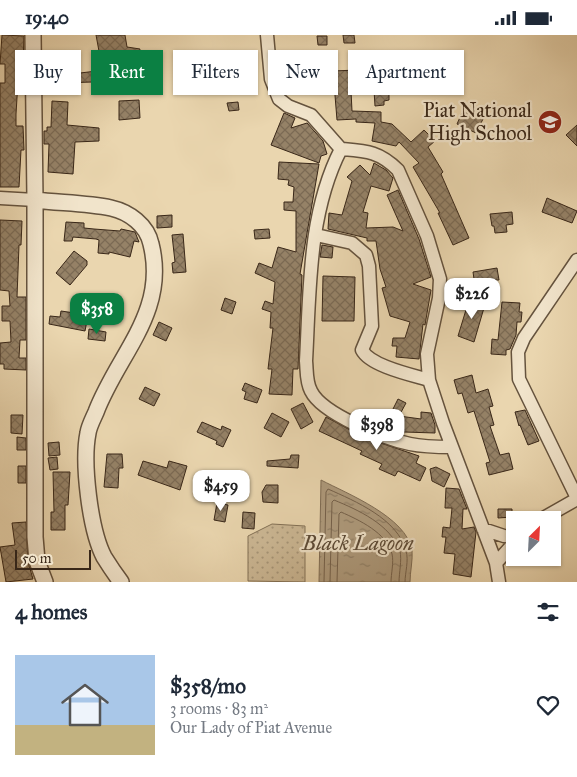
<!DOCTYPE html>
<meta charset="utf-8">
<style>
:root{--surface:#fff;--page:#f2f2f3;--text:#1f2937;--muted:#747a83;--accent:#0b8043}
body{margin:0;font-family:"IM FELL Great Primer",serif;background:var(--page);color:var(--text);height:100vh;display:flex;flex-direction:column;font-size:19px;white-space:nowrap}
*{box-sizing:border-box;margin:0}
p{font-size:16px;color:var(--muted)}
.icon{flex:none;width:28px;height:28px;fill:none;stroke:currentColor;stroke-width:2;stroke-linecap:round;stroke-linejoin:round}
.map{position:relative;height:547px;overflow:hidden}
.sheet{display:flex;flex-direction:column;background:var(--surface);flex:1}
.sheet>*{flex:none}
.banner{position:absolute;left:15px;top:15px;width:548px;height:45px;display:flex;gap:10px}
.needle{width:32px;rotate:24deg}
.buttons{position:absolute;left:506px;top:476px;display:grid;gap:10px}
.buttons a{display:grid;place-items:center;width:55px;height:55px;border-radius:0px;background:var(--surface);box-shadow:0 1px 4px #0004;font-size:25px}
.scale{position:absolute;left:15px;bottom:12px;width:76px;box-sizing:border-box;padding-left:5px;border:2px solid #392718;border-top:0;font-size:14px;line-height:18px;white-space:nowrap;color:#392718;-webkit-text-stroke:4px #f1e4cb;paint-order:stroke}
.price{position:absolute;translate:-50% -42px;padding:0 11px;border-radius:10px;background:#fff;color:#222;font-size:16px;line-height:32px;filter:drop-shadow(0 1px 2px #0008)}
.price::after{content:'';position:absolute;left:50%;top:30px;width:15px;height:11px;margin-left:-8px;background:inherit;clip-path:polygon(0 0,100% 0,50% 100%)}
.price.selected{background:var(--accent);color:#fff}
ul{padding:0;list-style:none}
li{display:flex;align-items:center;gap:15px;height:125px;padding:0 15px}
li span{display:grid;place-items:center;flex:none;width:140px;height:100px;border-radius:0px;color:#555}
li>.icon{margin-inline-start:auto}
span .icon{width:60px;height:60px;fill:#fffc;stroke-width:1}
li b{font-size:21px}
h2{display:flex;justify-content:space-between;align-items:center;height:60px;padding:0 15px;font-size:21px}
.tag{padding:0 18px;border-radius:0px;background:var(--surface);box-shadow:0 1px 4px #0004;font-size:18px;line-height:45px}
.tag.selected{background:var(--accent);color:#fff}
.status{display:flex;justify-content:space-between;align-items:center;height:35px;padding:0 25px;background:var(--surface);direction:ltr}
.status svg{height:14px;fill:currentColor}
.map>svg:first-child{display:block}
.green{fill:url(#green-dots);stroke:#827056}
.water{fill:url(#water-ripples);stroke:#7f6c54}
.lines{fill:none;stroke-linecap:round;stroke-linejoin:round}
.shore{stroke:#74604a;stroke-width:1}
.building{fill:url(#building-cross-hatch);stroke:#392718}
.minor-casing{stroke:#65533e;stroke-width:15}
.tertiary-casing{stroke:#65533e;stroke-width:18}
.minor{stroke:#f1e4cb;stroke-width:12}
.tertiary{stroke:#f1e4cb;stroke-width:15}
.labels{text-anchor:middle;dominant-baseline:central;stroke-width:4.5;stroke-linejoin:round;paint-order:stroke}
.poi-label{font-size:20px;fill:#392718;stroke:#f1e4cb;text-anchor:end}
.water-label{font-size:21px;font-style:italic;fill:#5c4a36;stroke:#f1e4cb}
</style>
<div class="status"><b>19:40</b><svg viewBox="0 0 49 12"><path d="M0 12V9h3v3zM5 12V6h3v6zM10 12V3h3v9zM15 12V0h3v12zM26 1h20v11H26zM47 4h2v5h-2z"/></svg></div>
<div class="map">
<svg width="577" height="547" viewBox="0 0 577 547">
<defs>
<pattern id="green-dots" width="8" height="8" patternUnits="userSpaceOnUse" patternTransform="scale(1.25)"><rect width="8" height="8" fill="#ccb895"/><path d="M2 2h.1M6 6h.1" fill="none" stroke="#a79679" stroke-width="1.8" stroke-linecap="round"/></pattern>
<pattern id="water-ripples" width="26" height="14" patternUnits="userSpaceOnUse" patternTransform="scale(1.25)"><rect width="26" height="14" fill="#ae9a7c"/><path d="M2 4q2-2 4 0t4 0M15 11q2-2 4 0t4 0" fill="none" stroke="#8f7e65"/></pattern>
<pattern id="building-cross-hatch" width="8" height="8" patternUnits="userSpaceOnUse" patternTransform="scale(1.25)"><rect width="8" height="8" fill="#958267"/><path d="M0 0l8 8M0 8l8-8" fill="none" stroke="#7b6a54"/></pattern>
</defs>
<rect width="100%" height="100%" fill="#ead6af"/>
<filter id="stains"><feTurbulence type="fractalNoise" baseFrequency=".004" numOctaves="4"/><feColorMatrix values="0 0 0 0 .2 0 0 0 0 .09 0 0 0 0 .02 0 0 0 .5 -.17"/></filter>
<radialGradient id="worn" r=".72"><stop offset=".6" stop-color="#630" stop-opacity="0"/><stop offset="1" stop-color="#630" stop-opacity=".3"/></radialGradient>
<path class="green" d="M272 489 305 491V547L248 546V501Z"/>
<path class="water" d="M321 445C348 459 406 482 412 515 413 525 410 537 410 547H319Z"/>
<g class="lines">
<path class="shore" d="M324 547 326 457 328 454C355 466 398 484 406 516 409 525 405 538 405 547
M330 547 332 467 334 465C358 475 390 489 400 516 402 525 399 538 399 547
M337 547 339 479 341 477C359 485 387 498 392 519 394 527 391 539 391 547"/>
</g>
<path class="building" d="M2 0 24 1 23 30H19L16 79V91H23L24 115H21L19 152H0V48H5V29H0Z
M96 0H125L127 12 140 14 138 26 115 22V26L101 27Z
M343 0H354L355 8H344Z
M317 1H327V10H318Z
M79 27 80 38 97 36 98 44 108 43V54L92 55V47L61 48 60 28Z
M357 35V44H380V46H384V51H389V65L384 66V70L375 71 374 55 351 56 352 76 381 77V87L392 89 411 107 424 95 435 106 428 112 443 137 441 139 469 203 453 210 438 178H440L413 132 419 128 399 107 396 111 372 106 375 88 356 87V84L337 85 333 36Z
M308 44 310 52 296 55 294 46Z
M139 65 140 83 119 85V66Z
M52 66 68 67 67 90 99 93V106L75 107 73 139 48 137 49 109H44V96H47V92H51Z
M238 67 239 75 229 76 227 68Z
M465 71 485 80 476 98 457 89Z
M284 78 295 83 291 93 307 88 323 106 327 119 321 121 319 128 271 110Z
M577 90V111L566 100Z
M279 127 319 129 300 239 302 240 298 334H293L292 360 269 359 272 334H268L273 293H270L271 277 262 274 265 266 273 269 275 247 255 238 259 228 272 233 278 212 296 217V176L284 175V167H293L294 152 288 150 289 145 278 144Z
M374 128 386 135 393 143 389 156 371 151 363 177 368 178 366 193 393 192 403 196 387 160 398 155 419 204 431 242 413 249 431 255 425 290 423 289 419 324 396 322 397 311H392L393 303H405L410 287 390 281 382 253 386 252 380 234 376 206H367V203L328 194 329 178 342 180 352 146 347 142 360 130 370 140Z
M547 163 577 176 572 188 542 177Z
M512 177 513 189 506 190 507 197 495 198 494 191H492L490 179Z
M172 180V192L157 193V181Z
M0 185 22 186 21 210H19L17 262H26V305H20L19 323H26V335L4 334V329H0V308L11 307 10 286H2V271H10L9 256 0 255Z
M66 187 84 188V193L94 194 120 196 121 194 135 197 139 207 134 206 130 222 109 217V219L98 218 99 205 96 204 73 202 72 206H64Z
M269 194 270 203 255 204 254 195Z
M183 199 186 237 173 238 172 228 175 227 172 200Z
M322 210 333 212 332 223 320 222Z
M74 216 87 226V230L70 250 56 238Z
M497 233 499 245H495L492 254 470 257 467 245 474 244 473 237Z
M323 241 355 242 354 286H322Z
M225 263 236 267 232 279 221 275Z
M469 265 486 266 474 307 458 301Z
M502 267 520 268 519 277H522L521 287H517L516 300 510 314 506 315V320L491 319 492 304 498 305Z
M61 276 88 280 85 296 49 289 50 281 60 282Z
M159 287 172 293 166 306 153 300Z
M89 294 106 297 105 306 88 304Z
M472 340 476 358 488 354 493 371 489 372 494 390 490 391 500 420 509 418 513 434 489 440 486 428 490 427 474 376 468 378 462 358 458 359 454 345Z
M245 348 262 355 257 368 244 364 246 357 242 355Z
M145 352 160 359 154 371 139 364Z
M398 364 406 368 399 381 421 384V377L431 378 435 390V398L404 397V394L377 380H390Z
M303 368 313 387 301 394 291 374Z
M525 375 539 406 528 410 520 390 519 391 515 377Z
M272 378 289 387 281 402 264 393Z
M11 380H23L22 399 11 398Z
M326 382 363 402 419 421 416 428 426 433 420 446 398 436 395 441 379 434 382 429 360 419 362 416 319 396Z
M202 387 221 395 222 391 231 395 223 412 216 409 217 406 197 397Z
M17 402 26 403V415H17Z
M59 407 60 420 49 421 48 408Z
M107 419H122L123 433H119L118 453 104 452Z
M291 420H299L298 433 267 431V426L290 424Z
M57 422 58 434 50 435 48 423Z
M143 426 167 433 169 426 187 431 180 455 138 440Z
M18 431H26V448H18Z
M436 432 450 439 444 452 432 446 430 434Z
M53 437H70L68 470H65V495H51V477H54Z
M266 450H278V468L263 467 262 457Z
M446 453 459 454 467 474H463L462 494 474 492 476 497 471 542 453 539 455 519 444 518 446 502H442L443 492 450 493 452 473H445Z
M217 468 228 470 225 487 214 485Z
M498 474H512V482L498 483Z
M243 477 255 478 254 494 242 493Z
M26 487 28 527 33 544 6 547 0 512 15 510 12 488Z"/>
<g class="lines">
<g class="minor-casing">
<path id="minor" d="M267 0 271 44 279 64 288 71 311 80 341 114C308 178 310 255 306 326 307 336 306 347 311 356 322 379 385 404 410 409 424 412 438 412 452 412
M341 114C366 116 379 116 398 135L427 201 440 244 439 263 427 319 429 345 443 388 496 528 499 547
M0 163 35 165
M316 200 352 208 366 220 369 231 372 291 362 315C370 331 412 340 429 345
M577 225 524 303 518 317 519 344 577 463
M540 485 577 464
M483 494 504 501 515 502
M496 528 515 507"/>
</g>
<g class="tertiary-casing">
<path id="tertiary" d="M33 0 35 165V502L37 526 45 547
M35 165C60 168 87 168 111 173 129 177 147 190 151 209 168 277 118 319 96 377 93 384 89 391 88 398 82 428 90 495 104 522 109 530 115 539 121 547"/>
</g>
<use href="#minor" class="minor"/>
<use href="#tertiary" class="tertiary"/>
</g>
<defs>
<g id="school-disc" transform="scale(1.25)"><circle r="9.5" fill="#8f2418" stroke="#f1e4cb"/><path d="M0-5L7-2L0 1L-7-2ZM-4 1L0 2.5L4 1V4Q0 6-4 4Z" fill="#fff"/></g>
</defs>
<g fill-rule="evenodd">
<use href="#school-disc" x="550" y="87"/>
</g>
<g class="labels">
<g class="poi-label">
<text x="532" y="75">Piat National<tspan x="532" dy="23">High School</tspan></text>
</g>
<g class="water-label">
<text x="358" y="508">Black Lagoon</text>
</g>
</g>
<rect width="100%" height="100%" filter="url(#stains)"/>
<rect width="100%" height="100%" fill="url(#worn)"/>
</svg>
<div class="buttons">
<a><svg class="needle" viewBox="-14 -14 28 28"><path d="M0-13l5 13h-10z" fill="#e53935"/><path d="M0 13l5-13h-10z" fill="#747a83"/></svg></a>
</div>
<div class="scale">50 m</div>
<b class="price" style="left:472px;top:285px">$226</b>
<b class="price selected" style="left:97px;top:300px">$358</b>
<b class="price" style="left:377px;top:416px">$398</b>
<b class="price" style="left:221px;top:477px">$459</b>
<div class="banner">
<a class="tag">Buy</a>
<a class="tag selected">Rent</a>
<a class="tag">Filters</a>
<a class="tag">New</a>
<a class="tag">Apartment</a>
</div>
</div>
<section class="sheet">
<h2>4 homes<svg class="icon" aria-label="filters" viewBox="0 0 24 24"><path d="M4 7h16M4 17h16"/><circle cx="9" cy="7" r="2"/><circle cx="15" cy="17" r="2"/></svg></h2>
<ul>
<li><span style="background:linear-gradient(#a9c7e8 70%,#c2b280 0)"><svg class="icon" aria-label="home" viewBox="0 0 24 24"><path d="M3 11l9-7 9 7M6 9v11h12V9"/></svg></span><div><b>$358/mo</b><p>3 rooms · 83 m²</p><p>Our Lady of Piat Avenue</p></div><svg class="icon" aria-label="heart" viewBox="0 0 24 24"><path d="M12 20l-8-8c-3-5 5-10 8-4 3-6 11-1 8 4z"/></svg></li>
</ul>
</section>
